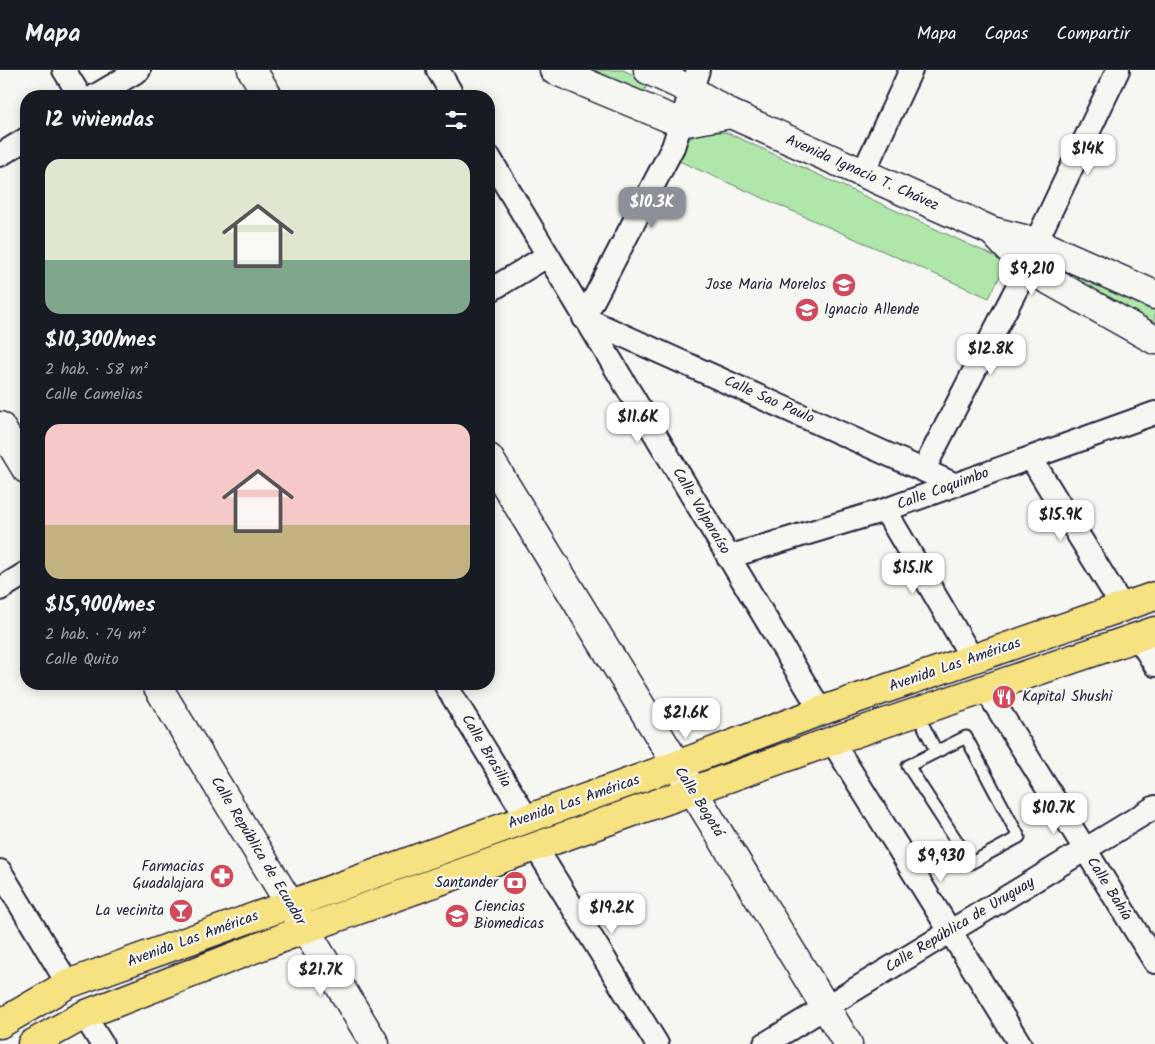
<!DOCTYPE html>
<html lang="es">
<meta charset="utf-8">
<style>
:root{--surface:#171b24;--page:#242831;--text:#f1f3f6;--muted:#9ea1a6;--line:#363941;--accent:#8c9099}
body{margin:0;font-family:Kalam,sans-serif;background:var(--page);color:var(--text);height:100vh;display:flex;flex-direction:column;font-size:19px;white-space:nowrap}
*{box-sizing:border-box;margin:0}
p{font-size:16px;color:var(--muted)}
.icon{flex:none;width:28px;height:28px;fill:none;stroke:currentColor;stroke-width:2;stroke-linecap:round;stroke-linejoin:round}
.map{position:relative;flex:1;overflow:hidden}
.panel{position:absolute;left:20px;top:20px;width:475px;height:600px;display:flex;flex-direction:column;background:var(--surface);border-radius:20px;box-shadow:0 2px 12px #0003}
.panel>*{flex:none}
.price{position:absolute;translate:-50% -42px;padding:0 11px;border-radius:10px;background:#fff;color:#222;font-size:16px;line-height:32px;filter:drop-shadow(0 1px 2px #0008)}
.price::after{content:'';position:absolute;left:50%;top:30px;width:15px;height:11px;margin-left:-8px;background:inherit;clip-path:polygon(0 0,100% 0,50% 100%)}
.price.on{background:var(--accent);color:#fff}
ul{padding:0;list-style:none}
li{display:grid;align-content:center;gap:10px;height:265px;padding:0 25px}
li span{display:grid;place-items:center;height:155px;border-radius:15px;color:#555}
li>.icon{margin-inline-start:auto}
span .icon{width:90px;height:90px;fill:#fffc;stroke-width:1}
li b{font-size:21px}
h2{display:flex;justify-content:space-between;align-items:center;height:60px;padding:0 25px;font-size:21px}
header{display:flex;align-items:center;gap:30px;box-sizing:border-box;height:70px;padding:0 25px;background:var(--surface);border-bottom:1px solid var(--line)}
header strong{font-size:24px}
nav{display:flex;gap:28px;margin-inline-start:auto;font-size:18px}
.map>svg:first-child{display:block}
.green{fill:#afe6a9;stroke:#688472}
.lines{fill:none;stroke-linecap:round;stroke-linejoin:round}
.service-casing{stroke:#22223b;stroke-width:15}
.minor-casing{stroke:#22223b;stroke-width:26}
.tertiary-casing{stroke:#22223b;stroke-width:31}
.secondary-casing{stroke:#22223b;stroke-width:31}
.primary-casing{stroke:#22223b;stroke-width:31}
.service{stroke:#f6f6f2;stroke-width:11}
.minor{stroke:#f6f6f2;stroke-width:22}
.tertiary{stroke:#f6f6f2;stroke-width:28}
.secondary{stroke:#f6f6f2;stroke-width:28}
.primary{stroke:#f7e281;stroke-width:28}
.labels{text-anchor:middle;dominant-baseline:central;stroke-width:4.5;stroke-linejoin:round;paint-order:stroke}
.street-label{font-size:15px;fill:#22223b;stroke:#f6f6f2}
.poi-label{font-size:15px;fill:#22223b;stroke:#f6f6f2;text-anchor:end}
</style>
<header>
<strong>Mapa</strong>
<nav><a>Mapa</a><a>Capas</a><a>Compartir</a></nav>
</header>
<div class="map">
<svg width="1155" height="974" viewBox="0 0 1155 974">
<rect width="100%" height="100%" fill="#f6f6f2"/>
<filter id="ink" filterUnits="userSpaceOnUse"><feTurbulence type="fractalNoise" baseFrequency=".02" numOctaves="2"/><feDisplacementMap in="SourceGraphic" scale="10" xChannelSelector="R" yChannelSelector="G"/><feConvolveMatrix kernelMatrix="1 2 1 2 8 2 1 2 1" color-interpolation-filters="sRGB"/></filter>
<g filter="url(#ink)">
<path class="green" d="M573 0H623L649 12 640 29Z
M704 61 728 63 1007 192 989 228 679 91 689 69Z
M1064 197 1155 238V263L1055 220Z"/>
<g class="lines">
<g class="service-casing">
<path id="service" d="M916 641 936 681
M966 667 1019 767 971 793 908 696Z"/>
</g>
<g class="minor-casing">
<path id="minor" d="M64 0 80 26
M438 0 453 26
M698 0 673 77 584 248 954 414
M95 26 139 0
M0 85 26 69
M489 87 821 641
M863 103 911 0
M489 221 547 186
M1031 388 1122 536
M924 399 1027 198 1036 172 1118 0
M885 440 973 590
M728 487 885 440 1155 343
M0 519 26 503
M1138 567 1155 595
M445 614 527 748
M985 618 1155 892
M832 671 1020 974
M535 776 657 974
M0 801 68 914
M84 945 102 974
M765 974 1155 737"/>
</g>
<g class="tertiary-casing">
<path id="tertiary" d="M252 0 268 26
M0 356 26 399
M489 388 848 974
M156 614 375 974"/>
</g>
<g class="secondary-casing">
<path id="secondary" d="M554 0 681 53 731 44
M648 0 691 20 731 44 992 161 1036 172 1155 225
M992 161 1027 198 1155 270"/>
</g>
<g class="primary-casing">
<path id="primary" d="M0 954 68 914 677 695 821 641 1155 526
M32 974 84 945 305 859 832 671 1155 561"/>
</g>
<use href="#service" class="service"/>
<use href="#minor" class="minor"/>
<use href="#tertiary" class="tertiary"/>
<use href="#secondary" class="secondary"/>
<use href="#primary" class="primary"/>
</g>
</g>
<defs>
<g id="school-disc" transform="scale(1.25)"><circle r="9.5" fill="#d1495b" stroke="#f6f6f2"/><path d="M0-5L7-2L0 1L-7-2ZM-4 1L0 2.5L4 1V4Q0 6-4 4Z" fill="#fff"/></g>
<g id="restaurant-disc" transform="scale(1.25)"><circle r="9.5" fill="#d1495b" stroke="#f6f6f2"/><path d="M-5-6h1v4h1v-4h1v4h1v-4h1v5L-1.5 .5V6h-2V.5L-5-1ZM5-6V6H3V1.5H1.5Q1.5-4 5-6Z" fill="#fff"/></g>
<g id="pharmacy-disc" transform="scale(1.25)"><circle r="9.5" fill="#d1495b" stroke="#f6f6f2"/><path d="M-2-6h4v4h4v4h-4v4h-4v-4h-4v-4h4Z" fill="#fff"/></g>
<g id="bank-disc" transform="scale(1.25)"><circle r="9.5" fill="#d1495b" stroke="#f6f6f2"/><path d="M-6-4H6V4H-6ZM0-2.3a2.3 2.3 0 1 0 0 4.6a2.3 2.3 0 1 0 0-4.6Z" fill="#fff"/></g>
<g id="bar-disc" transform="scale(1.25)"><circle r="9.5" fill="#d1495b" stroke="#f6f6f2"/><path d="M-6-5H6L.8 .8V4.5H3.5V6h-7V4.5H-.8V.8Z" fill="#fff"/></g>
<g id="university-disc" transform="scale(1.25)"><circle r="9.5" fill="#d1495b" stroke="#f6f6f2"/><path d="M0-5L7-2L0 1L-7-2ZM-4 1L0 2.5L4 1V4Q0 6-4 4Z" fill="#fff"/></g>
</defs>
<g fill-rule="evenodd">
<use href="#school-disc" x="844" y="215"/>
<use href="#school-disc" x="807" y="240"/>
<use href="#restaurant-disc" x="1004" y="627"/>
<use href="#pharmacy-disc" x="222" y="806"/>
<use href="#bank-disc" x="515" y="813"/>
<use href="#bar-disc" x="181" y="841"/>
<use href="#university-disc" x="457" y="846"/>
</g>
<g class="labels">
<g class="street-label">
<text transform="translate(862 103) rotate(24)">Avenida Ignacio T. Chávez</text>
<text transform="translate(769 330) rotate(24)">Calle Sao Paulo</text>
<text transform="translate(943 419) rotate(-20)">Calle Coquimbo</text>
<text transform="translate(701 441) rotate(59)">Calle Valparaíso</text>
<text transform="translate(955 595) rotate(-19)">Avenida Las Américas</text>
<text transform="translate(486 681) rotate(59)">Calle Brasilia</text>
<text transform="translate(574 732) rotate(-19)">Avenida Las Américas</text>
<text transform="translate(699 732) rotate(58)">Calle Bogotá</text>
<text transform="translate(258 781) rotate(59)">Calle República de Ecuador</text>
<text transform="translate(1109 819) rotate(58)">Calle Bahía</text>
<text transform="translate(960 855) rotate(-31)">Calle República de Uruguay</text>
<text transform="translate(193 869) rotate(-20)">Avenida Las Américas</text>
</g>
<g class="poi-label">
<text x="826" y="215">Jose Maria Morelos</text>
<text x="824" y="240" text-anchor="start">Ignacio Allende</text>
<text x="1022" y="627" text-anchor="start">Kapital Shushi</text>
<text x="204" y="797">Farmacias<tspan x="204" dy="17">Guadalajara</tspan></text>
<text x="498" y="813">Santander</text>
<text x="474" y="837" text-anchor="start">Ciencias<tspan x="474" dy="17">Biomedicas</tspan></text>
<text x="164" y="841">La vecinita</text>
</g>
</g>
</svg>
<b class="price" style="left:1088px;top:106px">$14K</b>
<b class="price on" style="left:652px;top:159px">$10.3K</b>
<b class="price" style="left:1032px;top:226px">$9,210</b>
<b class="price" style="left:991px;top:306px">$12.8K</b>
<b class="price" style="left:638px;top:374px">$11.6K</b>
<b class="price" style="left:1061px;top:472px">$15.9K</b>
<b class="price" style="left:913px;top:525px">$15.1K</b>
<b class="price" style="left:686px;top:670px">$21.6K</b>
<b class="price" style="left:1054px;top:765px">$10.7K</b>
<b class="price" style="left:941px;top:813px">$9,930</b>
<b class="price" style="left:612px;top:865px">$19.2K</b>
<b class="price" style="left:321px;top:927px">$21.7K</b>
<section class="panel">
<h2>12 viviendas<svg class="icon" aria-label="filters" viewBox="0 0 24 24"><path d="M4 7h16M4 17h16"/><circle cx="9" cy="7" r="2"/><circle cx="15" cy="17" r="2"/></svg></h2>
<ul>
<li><span style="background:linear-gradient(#dfe7d0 65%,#7fa58c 0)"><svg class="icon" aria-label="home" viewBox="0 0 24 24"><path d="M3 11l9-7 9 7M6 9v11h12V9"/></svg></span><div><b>$10,300/mes</b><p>2 hab. · 58 m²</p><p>Calle Camelias</p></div></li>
<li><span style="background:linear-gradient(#f6c9c9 65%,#c2b280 0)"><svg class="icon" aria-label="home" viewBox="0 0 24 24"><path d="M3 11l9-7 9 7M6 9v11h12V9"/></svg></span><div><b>$15,900/mes</b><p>2 hab. · 74 m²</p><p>Calle Quito</p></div></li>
</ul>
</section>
</div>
